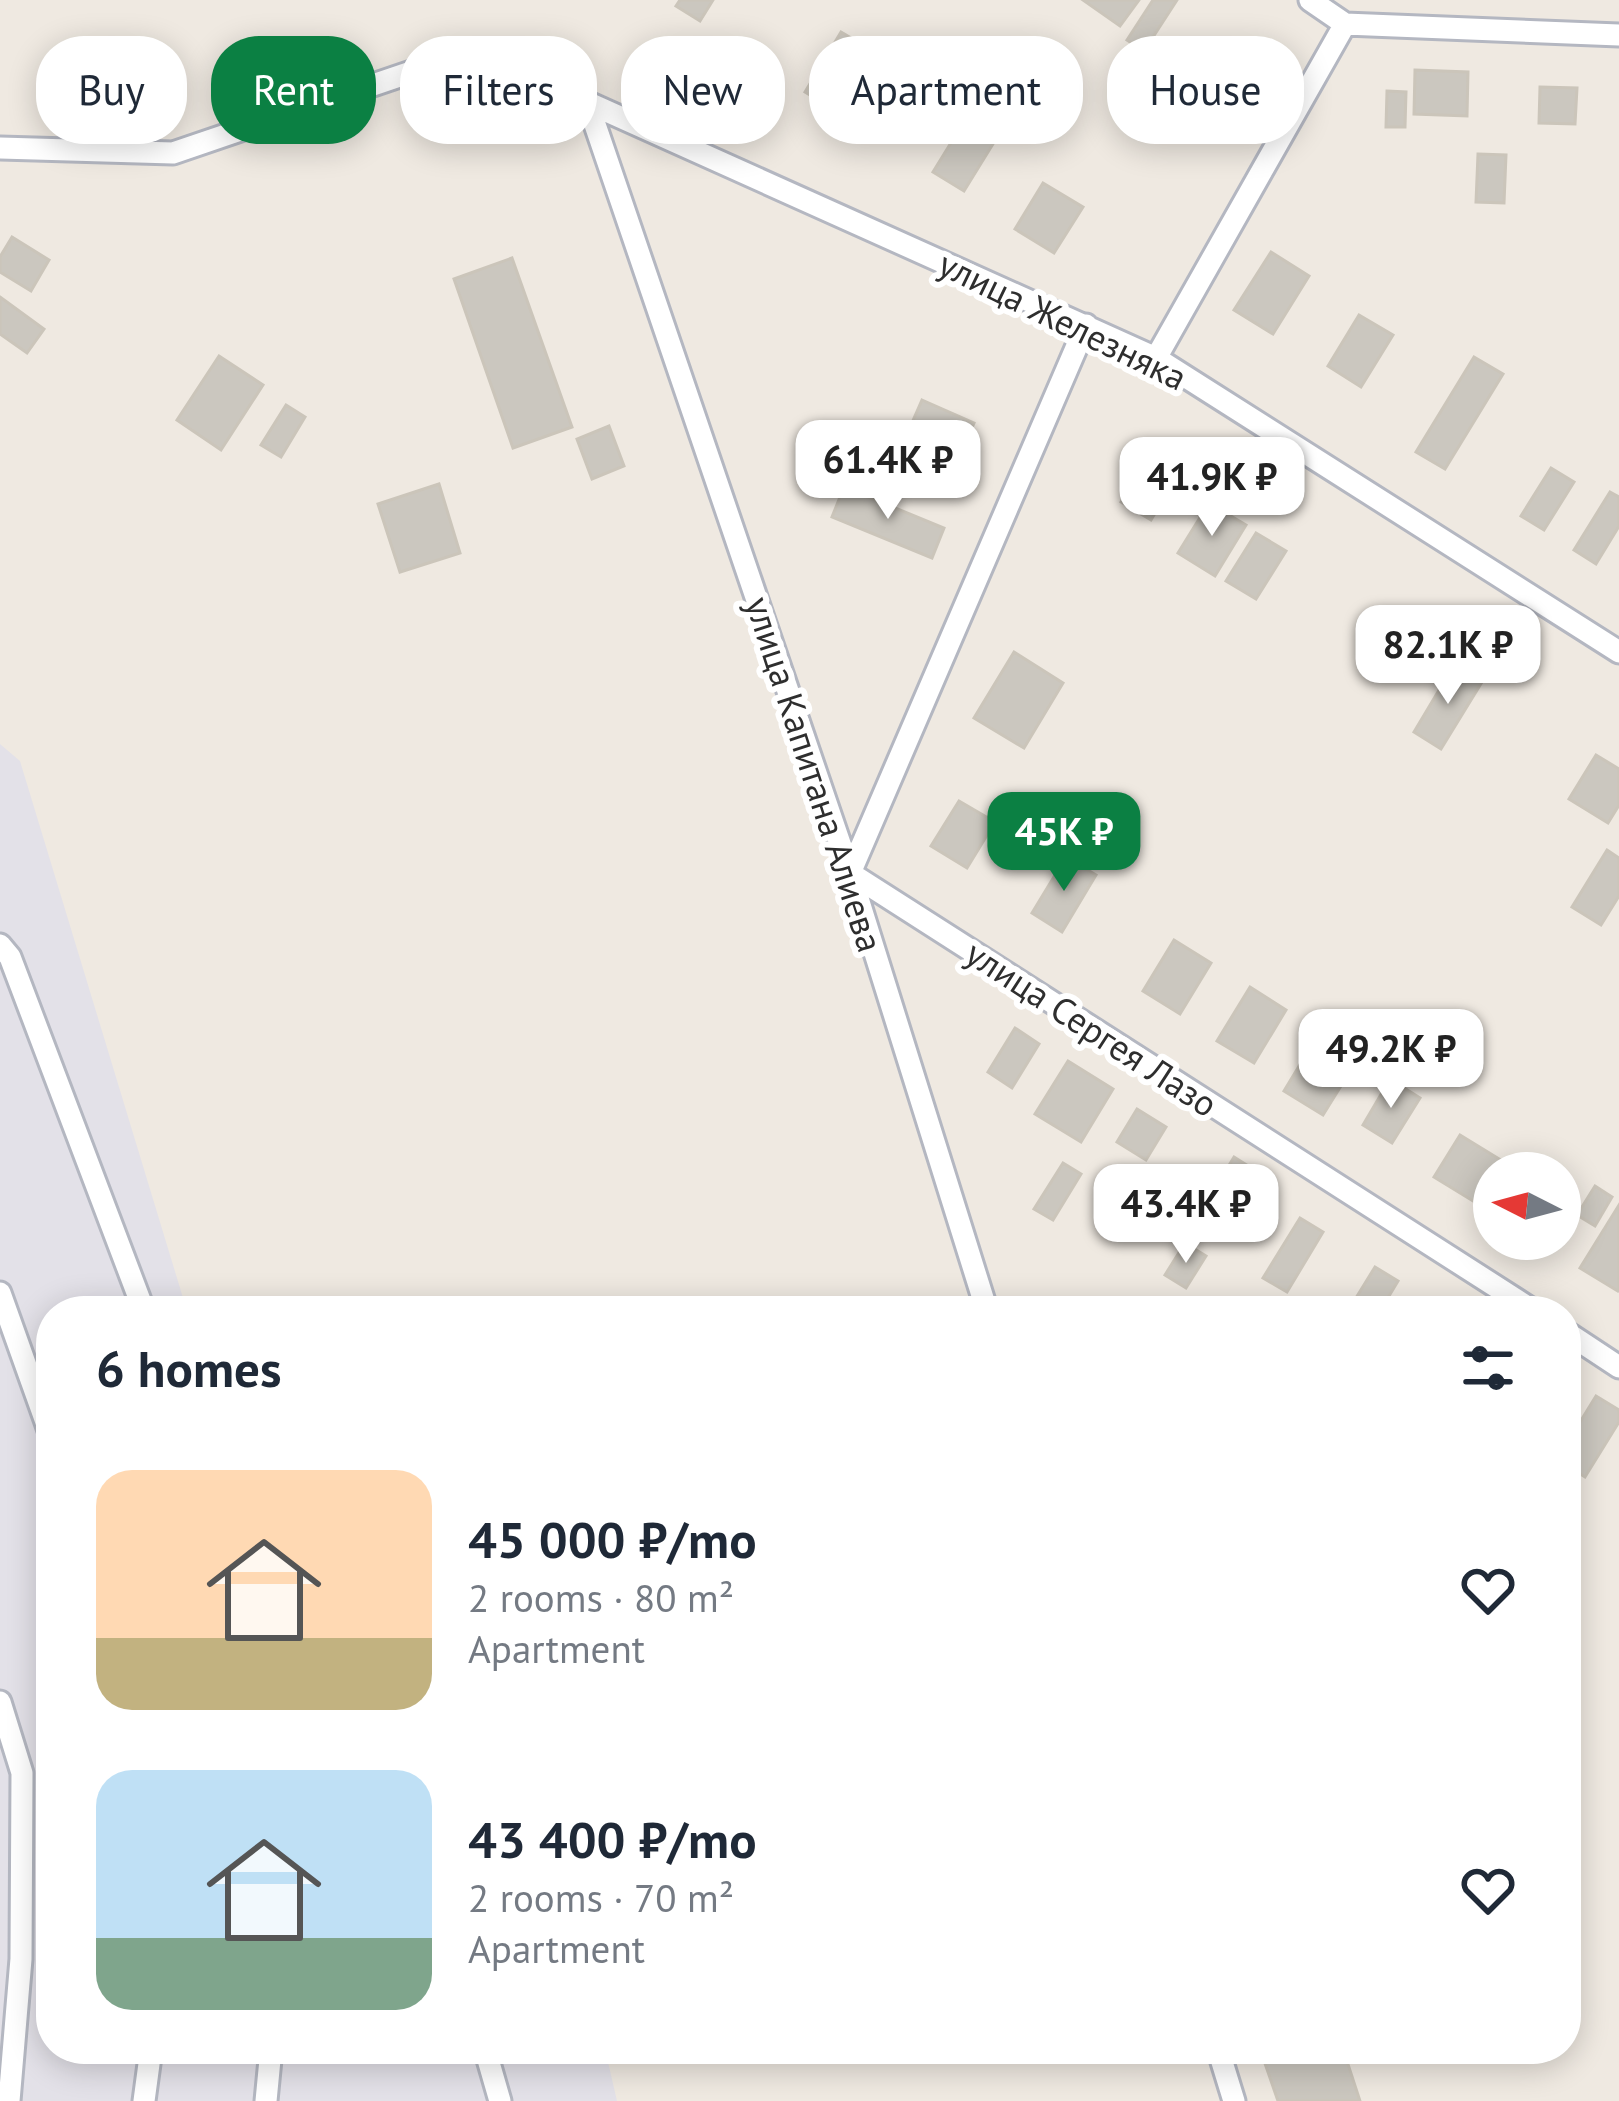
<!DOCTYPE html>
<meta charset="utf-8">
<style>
:root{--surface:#fff;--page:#f6f6f7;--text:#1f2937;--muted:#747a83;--accent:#0b8043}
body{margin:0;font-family:"PT Sans",sans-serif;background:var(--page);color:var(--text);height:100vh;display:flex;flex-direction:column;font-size:45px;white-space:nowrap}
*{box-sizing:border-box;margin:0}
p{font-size:39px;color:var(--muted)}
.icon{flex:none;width:66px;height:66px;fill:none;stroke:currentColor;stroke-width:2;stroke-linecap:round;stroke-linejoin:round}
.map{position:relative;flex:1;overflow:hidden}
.details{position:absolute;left:36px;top:1296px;width:1545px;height:768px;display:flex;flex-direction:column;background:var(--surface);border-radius:48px;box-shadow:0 6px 30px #0003}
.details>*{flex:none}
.hud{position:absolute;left:36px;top:36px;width:1548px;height:108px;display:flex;gap:24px}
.needle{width:78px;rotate:276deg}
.tools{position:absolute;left:1473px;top:1152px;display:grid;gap:24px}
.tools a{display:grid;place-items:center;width:108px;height:108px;border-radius:50%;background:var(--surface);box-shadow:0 6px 30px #0003;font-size:60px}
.price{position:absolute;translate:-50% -102px;padding:0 27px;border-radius:24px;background:#fff;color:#222;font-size:39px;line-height:78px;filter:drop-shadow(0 3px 6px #0008)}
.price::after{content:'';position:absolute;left:50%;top:72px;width:36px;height:27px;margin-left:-18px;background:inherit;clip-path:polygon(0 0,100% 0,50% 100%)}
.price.current{background:var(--accent);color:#fff}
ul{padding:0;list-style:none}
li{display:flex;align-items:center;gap:36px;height:300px;padding:0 60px}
li span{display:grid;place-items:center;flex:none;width:336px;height:240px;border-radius:36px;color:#555}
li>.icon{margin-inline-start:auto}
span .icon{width:144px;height:144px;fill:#fffc;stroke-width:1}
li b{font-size:51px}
h2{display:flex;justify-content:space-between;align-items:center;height:144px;padding:0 60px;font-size:51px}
.chip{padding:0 42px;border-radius:48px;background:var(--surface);box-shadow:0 6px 30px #0003;font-size:42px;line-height:108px}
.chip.current{background:var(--accent);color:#fff}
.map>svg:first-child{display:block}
.industrial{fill:#e3e1e8}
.building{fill:#cbc7bf;stroke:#cbc5ba;stroke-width:3}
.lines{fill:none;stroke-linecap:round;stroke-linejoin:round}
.lane-casing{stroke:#b4b7c1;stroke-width:27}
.lane{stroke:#fff;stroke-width:21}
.labels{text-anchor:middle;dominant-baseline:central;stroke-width:12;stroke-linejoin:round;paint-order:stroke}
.street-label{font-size:36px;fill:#2e2e2e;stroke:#fff}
</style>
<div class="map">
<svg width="1619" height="2101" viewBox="0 0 1619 2101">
<rect width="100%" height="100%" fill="#efe9e1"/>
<path class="industrial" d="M0 744 20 761 187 1311H51V2049H605L617 2101H0Z"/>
<path class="building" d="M680 0H713L700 21 676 6Z
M1083 0H1139L1120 26Z
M1153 0H1177L1144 51 1127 40Z
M841 32 868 48 831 108 805 92Z
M1415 70 1468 72 1467 116 1414 114Z
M1540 87 1577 88 1575 124 1539 123Z
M1387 91 1406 92 1405 127H1386Z
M965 120 996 139 964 191 933 172Z
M1478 154 1506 155 1504 203 1476 202Z
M1043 183 1083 207 1054 253 1015 229Z
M12 237 49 260 31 291 0 272V257Z
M1271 252 1309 276 1273 334 1234 310Z
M512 258 572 427 513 448 454 279Z
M0 297 44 329 27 353 0 334Z
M1359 315 1393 335 1361 387 1328 366Z
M219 356 263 385 221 450 177 420Z
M1474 357 1503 374 1445 469 1416 452Z
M922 400 974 423 943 494 891 471Z
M286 405 305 417 281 457 261 445Z
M609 426 624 466 592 479 577 439Z
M1145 462 1175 480 1151 520 1121 502Z
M1551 468 1574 482 1544 530 1521 516Z
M439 484 460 553 400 572 378 504Z
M844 487 944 528 932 558 832 517Z
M1610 492 1619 497V526L1596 564 1574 550Z
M1209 503 1246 525 1215 576 1178 553Z
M1256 533 1286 551 1256 599 1226 581Z
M1014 652 1063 683 1024 748 974 718Z
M1454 665 1482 682 1441 749 1414 732Z
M1596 755 1619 769V805L1608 823 1569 799Z
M959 801 995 822 967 868 931 846Z
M1607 850 1619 858V896L1601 925 1572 907Z
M1066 857 1096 875 1062 932 1032 913Z
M1174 940 1211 963 1180 1014 1143 991Z
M1250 987 1286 1010 1254 1063 1217 1041Z
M1015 1028 1039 1044 1012 1088 988 1072Z
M1322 1028 1362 1052 1323 1115 1284 1091Z
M1068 1061 1113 1089 1081 1142 1035 1114Z
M1390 1079 1420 1098 1392 1143 1363 1125Z
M1137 1109 1166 1127 1146 1160 1117 1142Z
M1460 1135 1504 1162 1478 1204 1434 1177Z
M1234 1157 1272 1181 1249 1219 1211 1195Z
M1063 1163 1081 1174 1053 1220 1034 1209Z
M1595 1186 1612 1197 1595 1226 1577 1215Z
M1619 1205V1290L1618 1291 1580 1268Z
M1300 1218 1323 1232 1287 1292 1263 1278Z
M1185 1243 1206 1256 1186 1288 1165 1275Z
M1375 1267 1398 1281 1380 1311H1348Z
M1596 1396 1619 1410V1422L1585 1477 1566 1465V1445Z
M1260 2049H1343L1360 2101H1278Z"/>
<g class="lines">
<g class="lane-casing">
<path id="lane" d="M1310 0 1345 24 1619 35
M588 104 850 873 987 1311
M0 148 173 153 473 51 1156 358 1619 652
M1086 325 850 873 1534 1311
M1156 358 1345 24
M0 945 10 957 144 1311
M0 1293 51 1436
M1566 1332 1619 1367
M0 1702 22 1773 21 1959 9 2101
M485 2049 500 2101
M1218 2049 1234 2101
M144 2101 151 2049
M266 2101 271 2049"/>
</g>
<use href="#lane" class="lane"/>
</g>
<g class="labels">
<g class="street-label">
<text transform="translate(1063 320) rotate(26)">улица Железняка</text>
<text transform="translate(815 774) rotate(72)">улица Капитана Алиева</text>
<text transform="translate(1092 1028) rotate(33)">улица Сергея Лазо</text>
</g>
</g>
</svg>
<div class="tools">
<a><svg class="needle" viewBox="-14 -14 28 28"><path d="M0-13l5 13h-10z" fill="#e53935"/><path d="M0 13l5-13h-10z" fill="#747a83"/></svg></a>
</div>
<b class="price" style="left:888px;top:522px">61.4K ₽</b>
<b class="price" style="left:1212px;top:539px">41.9K ₽</b>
<b class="price" style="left:1448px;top:707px">82.1K ₽</b>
<b class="price current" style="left:1064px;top:894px">45K ₽</b>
<b class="price" style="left:1391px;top:1111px">49.2K ₽</b>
<b class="price" style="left:1186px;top:1266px">43.4K ₽</b>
<div class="hud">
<a class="chip">Buy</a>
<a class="chip current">Rent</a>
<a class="chip">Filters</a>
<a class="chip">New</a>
<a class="chip">Apartment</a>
<a class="chip">House</a>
</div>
<section class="details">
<h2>6 homes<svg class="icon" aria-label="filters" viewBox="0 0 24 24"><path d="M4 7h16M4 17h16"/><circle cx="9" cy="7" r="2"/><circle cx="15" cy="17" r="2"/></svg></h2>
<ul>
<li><span style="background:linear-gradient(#ffd9b3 70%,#c2b280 0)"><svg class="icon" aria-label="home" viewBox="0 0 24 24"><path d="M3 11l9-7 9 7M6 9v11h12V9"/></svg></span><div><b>45 000 ₽/mo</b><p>2 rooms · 80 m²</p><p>Apartment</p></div><svg class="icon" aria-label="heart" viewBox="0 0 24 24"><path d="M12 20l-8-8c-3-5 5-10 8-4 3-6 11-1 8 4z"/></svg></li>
<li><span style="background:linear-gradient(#bfe0f5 70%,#7fa58c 0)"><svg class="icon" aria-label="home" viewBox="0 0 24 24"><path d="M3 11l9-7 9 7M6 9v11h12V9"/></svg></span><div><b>43 400 ₽/mo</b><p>2 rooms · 70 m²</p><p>Apartment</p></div><svg class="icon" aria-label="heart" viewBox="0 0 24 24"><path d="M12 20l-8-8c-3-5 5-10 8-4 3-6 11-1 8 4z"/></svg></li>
</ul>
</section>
</div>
